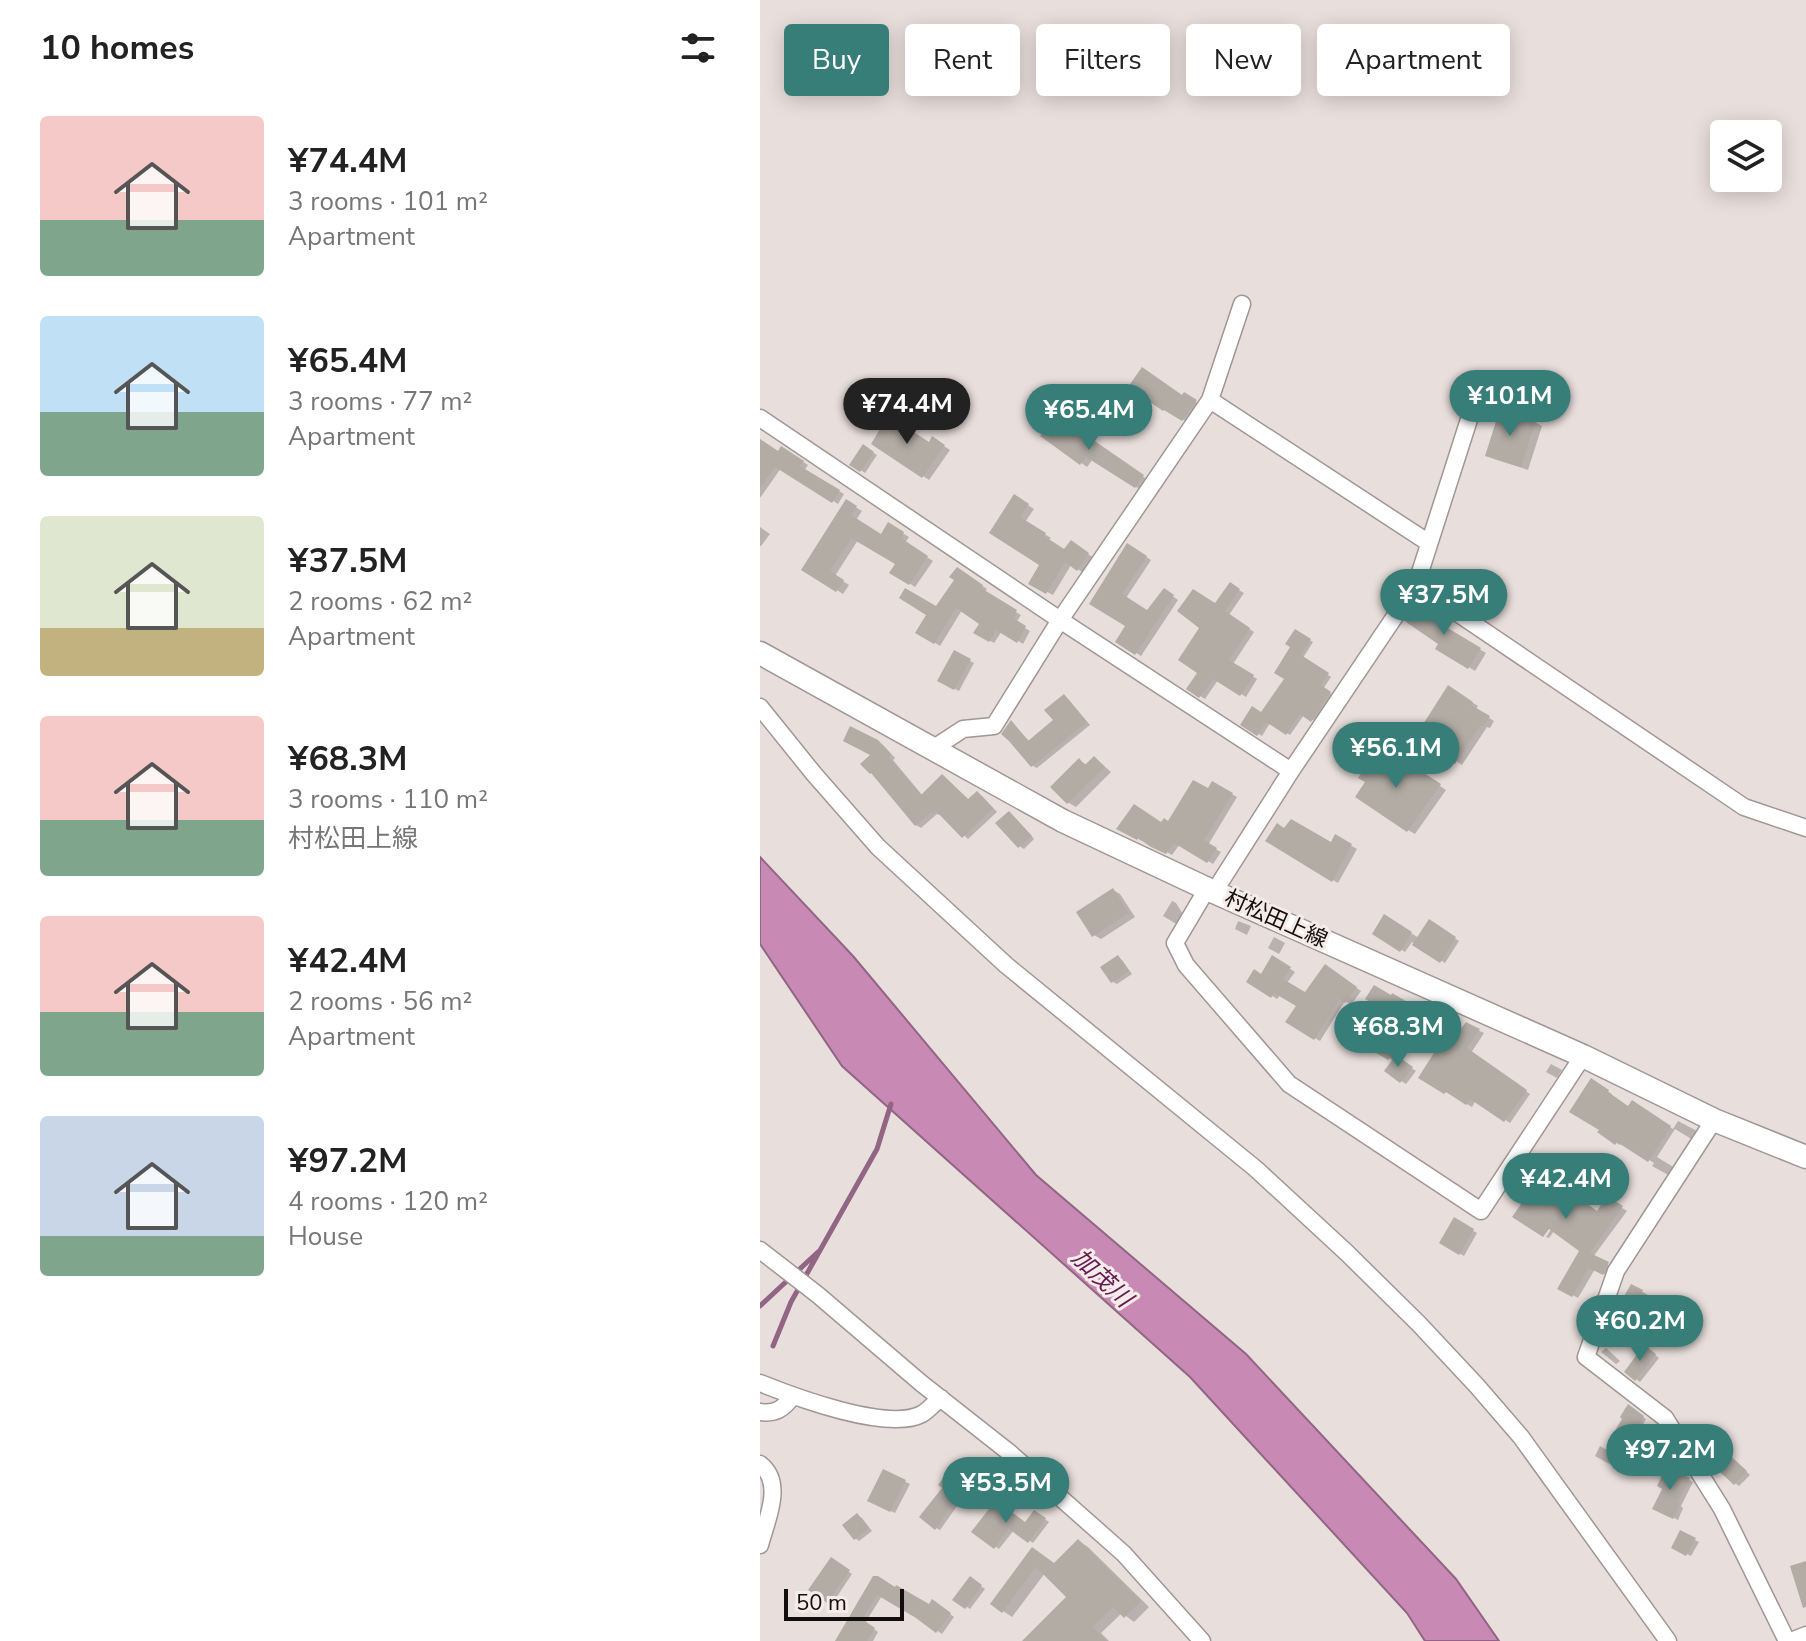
<!DOCTYPE html>
<meta charset="utf-8">
<style>
:root{--surface:#fff;--page:#f2f2f2;--text:#222;--muted:#767676;--accent:#377e79}
body{margin:0;font-family:"Nunito Sans","Noto Sans JP",sans-serif;background:var(--page);color:var(--text);height:100vh;display:flex;flex-direction:column;font-size:30px;white-space:nowrap}
*{box-sizing:border-box;margin:0}
p{font-size:26px;color:var(--muted)}
.icon{flex:none;width:44px;height:44px;fill:none;stroke:currentColor;stroke-width:2;stroke-linecap:round;stroke-linejoin:round}
.map{position:relative;flex:1;overflow:hidden}
.drawer{display:flex;flex-direction:column;background:var(--surface);width:760px}
.drawer>*{flex:none}
.banner{position:absolute;left:24px;top:24px;width:760px;height:72px;display:flex;gap:16px}
.controls{position:absolute;left:950px;top:120px;display:grid;gap:16px}
.controls a{display:grid;place-items:center;width:72px;height:72px;border-radius:8px;background:var(--surface);box-shadow:0 4px 20px #0003;font-size:40px}
.scale{position:absolute;left:24px;bottom:20px;width:120px;box-sizing:border-box;padding-left:8px;border:4px solid #110e0d;border-top:0;font-size:22px;line-height:28px;white-space:nowrap;color:#110e0d;-webkit-text-stroke:6px #f5ebe8;paint-order:stroke}
.price{position:absolute;translate:-50% -68px;padding:0 18px;border-radius:28px;background:var(--accent);color:#fff;font-size:26px;line-height:52px;filter:drop-shadow(0 2px 4px #0008)}
.price::after{content:'';position:absolute;left:50%;top:48px;width:24px;height:18px;margin-left:-12px;background:inherit;clip-path:polygon(0 0,100% 0,50% 100%)}
.price.active{background:#222;color:#fff}
ul{padding:0;list-style:none}
li{display:flex;align-items:center;gap:24px;height:200px;padding:0 40px}
li span{display:grid;place-items:center;flex:none;width:224px;height:160px;border-radius:8px;color:#555}
li>.icon{margin-inline-start:auto}
span .icon{width:96px;height:96px;fill:#fffc;stroke-width:1}
li b{font-size:34px}
h2{display:flex;justify-content:space-between;align-items:center;height:96px;padding:0 40px;font-size:34px}
.tag{padding:0 28px;border-radius:8px;background:var(--surface);box-shadow:0 4px 20px #0003;font-size:28px;line-height:72px}
.tag.active{background:var(--accent);color:#fff}
main{display:flex;flex:1;min-height:0}
.map>svg:first-child{display:block}
.water{fill:#c88ab5;stroke:#916583;stroke-width:2}
.shadow{fill:#0003}
.lines{fill:none;stroke-linecap:round;stroke-linejoin:round}
.stream{stroke:#916583;stroke-width:5}
.building{fill:#b2aca5}
.minor-casing{stroke:#a09794;stroke-width:19}
.major-casing{stroke:#a09794;stroke-width:25}
.minor{stroke:#fff;stroke-width:16}
.major{stroke:#fff;stroke-width:22}
.labels{text-anchor:middle;dominant-baseline:central;stroke-width:6;stroke-linejoin:round;paint-order:stroke}
.street-label{font-size:22px;fill:#110e0d;stroke:#f5ebe8}
.water-label{font-size:24px;font-style:italic;fill:#641b53;stroke:#f5ebe8}
</style>
<main>
<section class="drawer">
<h2>10 homes<svg class="icon" aria-label="filters" viewBox="0 0 24 24"><path d="M4 7h16M4 17h16"/><circle cx="9" cy="7" r="2"/><circle cx="15" cy="17" r="2"/></svg></h2>
<ul>
<li><span style="background:linear-gradient(#f6c9c9 65%,#7fa58c 0)"><svg class="icon" aria-label="home" viewBox="0 0 24 24"><path d="M3 11l9-7 9 7M6 9v11h12V9"/></svg></span><div><b>¥74.4M</b><p>3 rooms · 101 m²</p><p>Apartment</p></div></li>
<li><span style="background:linear-gradient(#bfe0f5 60%,#7fa58c 0)"><svg class="icon" aria-label="home" viewBox="0 0 24 24"><path d="M3 11l9-7 9 7M6 9v11h12V9"/></svg></span><div><b>¥65.4M</b><p>3 rooms · 77 m²</p><p>Apartment</p></div></li>
<li><span style="background:linear-gradient(#dfe7d0 70%,#c2b280 0)"><svg class="icon" aria-label="home" viewBox="0 0 24 24"><path d="M3 11l9-7 9 7M6 9v11h12V9"/></svg></span><div><b>¥37.5M</b><p>2 rooms · 62 m²</p><p>Apartment</p></div></li>
<li><span style="background:linear-gradient(#f6c9c9 65%,#7fa58c 0)"><svg class="icon" aria-label="home" viewBox="0 0 24 24"><path d="M3 11l9-7 9 7M6 9v11h12V9"/></svg></span><div><b>¥68.3M</b><p>3 rooms · 110 m²</p><p>村松田上線</p></div></li>
<li><span style="background:linear-gradient(#f6c9c9 60%,#7fa58c 0)"><svg class="icon" aria-label="home" viewBox="0 0 24 24"><path d="M3 11l9-7 9 7M6 9v11h12V9"/></svg></span><div><b>¥42.4M</b><p>2 rooms · 56 m²</p><p>Apartment</p></div></li>
<li><span style="background:linear-gradient(#c9d6e8 75%,#7fa58c 0)"><svg class="icon" aria-label="home" viewBox="0 0 24 24"><path d="M3 11l9-7 9 7M6 9v11h12V9"/></svg></span><div><b>¥97.2M</b><p>4 rooms · 120 m²</p><p>House</p></div></li>
</ul>
</section>
<div class="map">
<svg width="1046" height="1641" viewBox="0 0 1046 1641">
<rect width="100%" height="100%" fill="#e8dedb"/>
<path class="water" d="M0 857 93 956 276 1175 486 1354 696 1579 739 1641H665L647 1613 430 1377 82 1066 0 944Z"/>
<path class="shadow" d="M424 395 439 404 427 422 409 411Z
M131 415 153 428 151 432 169 444 173 439 190 450 169 480 114 443Z
M775 422 782 426 768 470 734 459 727 455Z
M316 430 388 480 381 490 333 459 327 467 282 435Z
M0 441 19 453 27 451 48 465 44 471 84 494 78 504 21 468 0 498Z
M104 447 117 455 105 473 92 464Z
M255 497 274 509 265 522 291 538 289 540 305 551 311 543 334 558 324 573 311 565 293 595 271 583 282 564 232 532Z
M87 502 102 511 96 520 122 536 129 525 149 537 145 543 173 561 155 587 132 572 137 563 98 540 75 576 89 585 83 594 44 569Z
M0 527 10 534 1 546H0Z
M368 545 391 560 366 598 388 612 404 590 418 600 381 656 358 641 368 625 332 604Z
M202 572 227 589 224 593 261 615 256 623 270 631 263 644 242 631 234 643 216 633 222 623 202 610 180 646 158 632Z
M470 585 484 593 469 615 494 632 473 664 497 679 486 697 458 680 445 699 429 689 440 673 456 606Z
M658 607 688 626 686 629 726 653 715 671 678 648 681 643Z
M536 632 553 642 543 658 571 677 563 689 573 695 556 722 544 715 530 735 510 723 502 736 483 724 509 719 526 678Z
M195 653 214 663 199 691 180 680Z
M689 688 718 706 716 709 734 721 730 728 727 727 702 765 658 736Z
M304 696 308 699 330 725 277 768 273 766 251 739 252 722 270 742 296 721Z
M117 742 123 745 135 758 133 760 163 796 183 776 210 801 222 796 237 812 208 839 181 813 179 815 177 814 161 828 156 825 115 775 113 755Z
M634 755 686 790 655 834 648 830 616 768Z
M335 758 351 772 316 807 309 803 293 787 319 761 328 765Z
M453 783 477 797 448 845 461 852 453 864 420 844 412 855 384 839 382 841 359 828 409 824 448 791Z
M253 816 274 839 264 849 259 846Z
M576 837 597 849 578 883 508 840 572 844Z
M353 890 360 894 375 917 341 939 334 935Z
M412 901 416 903 424 916 418 925 403 916Z
M625 917 659 938 669 922 699 941 685 963 652 942 645 952 614 933Z
M478 921 491 926 487 935 475 929Z
M514 937 525 943 519 954 508 948Z
M358 957 362 960 372 974 357 984 353 982Z
M513 958 535 972 527 983 545 994 571 970 601 991 591 1005 585 1001 560 1041 528 1022 538 1005 521 994 517 999 489 981 502 976Z
M633 996 678 1022 673 1031 657 1021 635 1057 656 1071 646 1084 626 1071 634 1061 608 1046 630 1012Z
M707 1025 724 1033 711 1053 770 1094 750 1123 716 1100 712 1107 661 1077 686 1052Z
M791 1064 802 1070 797 1078 786 1072Z
M831 1081 852 1094 851 1096 868 1109 872 1103 913 1129 918 1121 939 1132 933 1140 915 1129 897 1157 915 1168 910 1176 892 1166 894 1163 862 1143 860 1145 856 1143Z
M803 1184H810L824 1194 820 1200 838 1213 847 1199 867 1211 833 1257 852 1267 848 1276 835 1269 818 1298 800 1288 822 1251 794 1231 789 1238 786 1237 796 1222Z
M695 1220 717 1233 704 1256 681 1243Z
M872 1286 886 1294 885 1296 904 1305 885 1338 853 1320Z
M846 1348 860 1361 856 1364 841 1352Z
M889 1350 899 1358 880 1382 876 1379Z
M868 1406 886 1419 877 1436 875 1434 868 1445 854 1436Z
M840 1446 854 1454 849 1464 835 1456Z
M965 1452 990 1475 979 1486 975 1483Z
M195 1463 217 1478 180 1530 176 1528Z
M908 1469 933 1482 921 1506 923 1508 918 1520 895 1508 905 1488Z
M124 1471 150 1484 135 1513 109 1501Z
M275 1512 289 1522 273 1543 254 1530 239 1549 214 1532 266 1524Z
M98 1516 102 1518 112 1531 99 1541 95 1538Z
M921 1533 939 1542 931 1556 913 1547Z
M319 1541 328 1547 389 1607 374 1622 362 1613 341 1633 349 1641H265L309 1597 285 1573 252 1617 243 1611 273 1550 295 1565Z
M71 1560 92 1574 72 1604 51 1590Z
M114 1578 169 1607 177 1604 194 1617 182 1634 157 1616 122 1596 105 1623 118 1632 113 1641H83Z
M214 1581 225 1589 210 1609 195 1599Z"/>
<g class="lines">
<path class="stream" d="M0 1306 58 1252
M13 1346 31 1302 117 1149 131 1104"/>
</g>
<path class="building" d="M382 367 422 395 424 392 437 400 422 421 404 410 403 411 368 387Z
M740 409 776 420 761 467 725 456Z
M130 412 148 423 146 427 169 442 172 436 185 445 162 478 111 444Z
M292 419 306 430 310 424 384 475 375 488 326 457 320 465 280 436Z
M0 439 18 451 21 446 44 461 40 466 80 490 72 503 15 467 0 488Z
M103 444 114 452 100 472 89 465Z
M254 494 269 504 260 517 286 533 284 536 304 549 311 540 329 553 317 571 305 562 286 594 268 584 279 565 229 533Z
M86 499 97 506 91 515 121 534 128 522 144 532 141 538 168 556 149 585 129 573 135 564 91 538 70 571 84 580 76 592 41 570Z
M367 543 387 556 362 594 387 610 404 588 414 595 375 655 355 642 365 626 329 604Z
M197 567 223 585 221 588 257 610 253 618 266 626 257 643 236 630 229 642 213 633 219 624 196 608 174 644 155 633 166 615 139 598 145 588 176 606 194 580 189 577Z
M470 582 480 589 465 611 490 628 469 660 494 675 480 696 453 679 439 698 426 689 437 673 418 660 439 628 417 611 433 589 455 603Z
M657 604 683 621 681 624 721 648 708 669 675 649 678 644 646 622Z
M535 629 551 639 541 655 569 673 561 685 571 692 551 722 540 714 526 735 506 722 497 736 480 725 492 706 501 712 524 679 514 673 530 647 525 644Z
M194 650 211 659 194 690 177 681Z
M688 685 713 702 711 705 730 716 723 727 721 725 695 764 655 737Z
M304 694 327 722 271 767 249 741 241 734 251 720 268 741 293 720 284 710Z
M90 726 118 740 131 754 129 757 161 795 182 774 208 799 217 791 233 808 202 838 176 811 173 814 171 812 155 826 111 773 110 774 100 764 110 755 83 741Z
M627 749 681 784 647 832 595 797 605 782 598 778 609 762 615 766Z
M334 756 345 767 307 804 290 787 319 758 325 765Z
M433 780 448 788 452 781 473 793 444 840 457 848 447 863 414 843 406 854 391 847 378 838 377 840 356 829 374 804 401 822 404 818 408 821Z
M249 811 272 836 258 848 235 823Z
M531 819 571 842 575 834 592 844 572 882 505 841 517 823 524 828Z
M353 888 369 913 332 937 316 912Z
M624 914 652 932 640 952 612 934Z
M669 919 696 937 680 963 652 945Z
M358 955 369 971 351 983 340 967Z
M512 955 531 967 523 979 545 992 565 964 597 987 585 1003 579 999 554 1040 525 1022 536 1006 514 993 511 998 486 982 494 969 501 974Z
M614 985 631 995 632 993 675 1018 668 1030 653 1021 628 1060 606 1047 627 1012 605 999Z
M706 1022 720 1029 707 1048 767 1090 744 1122 710 1099 706 1105 686 1092 684 1094 658 1078 679 1045 686 1050Z
M636 1055 653 1067 640 1083 624 1071Z
M831 1078 849 1090 848 1092 868 1106 872 1100 911 1126 888 1162 857 1142 855 1145 837 1132 839 1130 809 1112Z
M771 1162 803 1181 805 1179 820 1190 816 1196 837 1211 847 1196 863 1206 830 1253 849 1262 843 1275 829 1268 812 1297 797 1289 819 1251 789 1229 783 1237 752 1217 770 1191 766 1189 770 1184 761 1179Z
M694 1217 714 1229 699 1255 679 1243Z
M871 1284 883 1290 882 1292 901 1302 880 1338 850 1321Z
M884 1345 896 1354 875 1381 864 1372Z
M868 1404 884 1416 873 1435 870 1434 863 1445 851 1437 862 1419 860 1417Z
M961 1447 987 1471 974 1485 948 1461Z
M195 1461 214 1474 175 1530 159 1517 182 1488 178 1485Z
M907 1466 930 1478 918 1502 920 1504 913 1519 892 1509 902 1489 897 1486Z
M123 1469 146 1480 130 1512 107 1501Z
M236 1500 265 1522 274 1510 286 1518 268 1543 249 1529 234 1549 211 1532Z
M97 1513 109 1528 94 1540 82 1525Z
M920 1530 936 1538 926 1556 911 1548Z
M318 1539 381 1601 364 1618 353 1607 333 1627 347 1641H262L306 1597 276 1567 242 1613 230 1604 272 1547 294 1563Z
M71 1557 90 1570 67 1603 48 1590Z
M1046 1561V1607L1043 1608 1030 1566Z
M113 1576H118L135 1587 136 1585 169 1604 172 1599 191 1613 176 1633 156 1618 117 1595 102 1619 115 1628 107 1641H75Z
M210 1576 222 1585 205 1609 192 1600Z"/>
<g class="lines">
<g class="minor-casing">
<path id="minor" d="M450 400 669 543
M0 418 300 620 531 771
M656 585 984 807 1046 828
M0 707 54 774 118 847 246 965 496 1169 587 1253 659 1324 717 1386 761 1437 908 1641
M171 750 203 729 234 726 300 620 450 400 482 304
M447 889 415 943 426 965 529 1084 721 1211 823 1056
M454 892 531 771 656 585 721 382
M954 1120 856 1271 826 1357 905 1418 962 1509 1027 1641
M0 1250 58 1295 161 1383 250 1453 364 1554 442 1641
M0 1383C35 1397 128 1432 162 1414 169 1410 175 1402 181 1398
M0 1412C16 1414 23 1409 33 1396
M0 1464C25 1483 6 1521 0 1545
M1031 1641 1046 1635"/>
</g>
<g class="major-casing">
<path id="major" d="M0 653 303 821 454 892 823 1056 954 1120 1046 1157"/>
</g>
<use href="#minor" class="minor"/>
<use href="#major" class="major"/>
</g>
<g class="labels">
<g class="street-label">
<text transform="translate(516 919) rotate(24)">村松田上線</text>
</g>
<g class="water-label">
<text transform="translate(342 1278) rotate(43)">加茂川</text>
</g>
</g>
</svg>
<div class="controls">
<a><svg class="icon" aria-label="layers" viewBox="0 0 24 24"><path d="M12 4l9 5-9 5-9-5zM3 14l9 5 9-5"/></svg></a>
</div>
<div class="scale">50 m</div>
<b class="price" style="left:750px;top:438px">¥101M</b>
<b class="price active" style="left:147px;top:446px">¥74.4M</b>
<b class="price" style="left:329px;top:452px">¥65.4M</b>
<b class="price" style="left:684px;top:637px">¥37.5M</b>
<b class="price" style="left:636px;top:790px">¥56.1M</b>
<b class="price" style="left:638px;top:1069px">¥68.3M</b>
<b class="price" style="left:806px;top:1221px">¥42.4M</b>
<b class="price" style="left:880px;top:1363px">¥60.2M</b>
<b class="price" style="left:910px;top:1492px">¥97.2M</b>
<b class="price" style="left:246px;top:1525px">¥53.5M</b>
<div class="banner">
<a class="tag active">Buy</a>
<a class="tag">Rent</a>
<a class="tag">Filters</a>
<a class="tag">New</a>
<a class="tag">Apartment</a>
</div>
</div>
</main>
